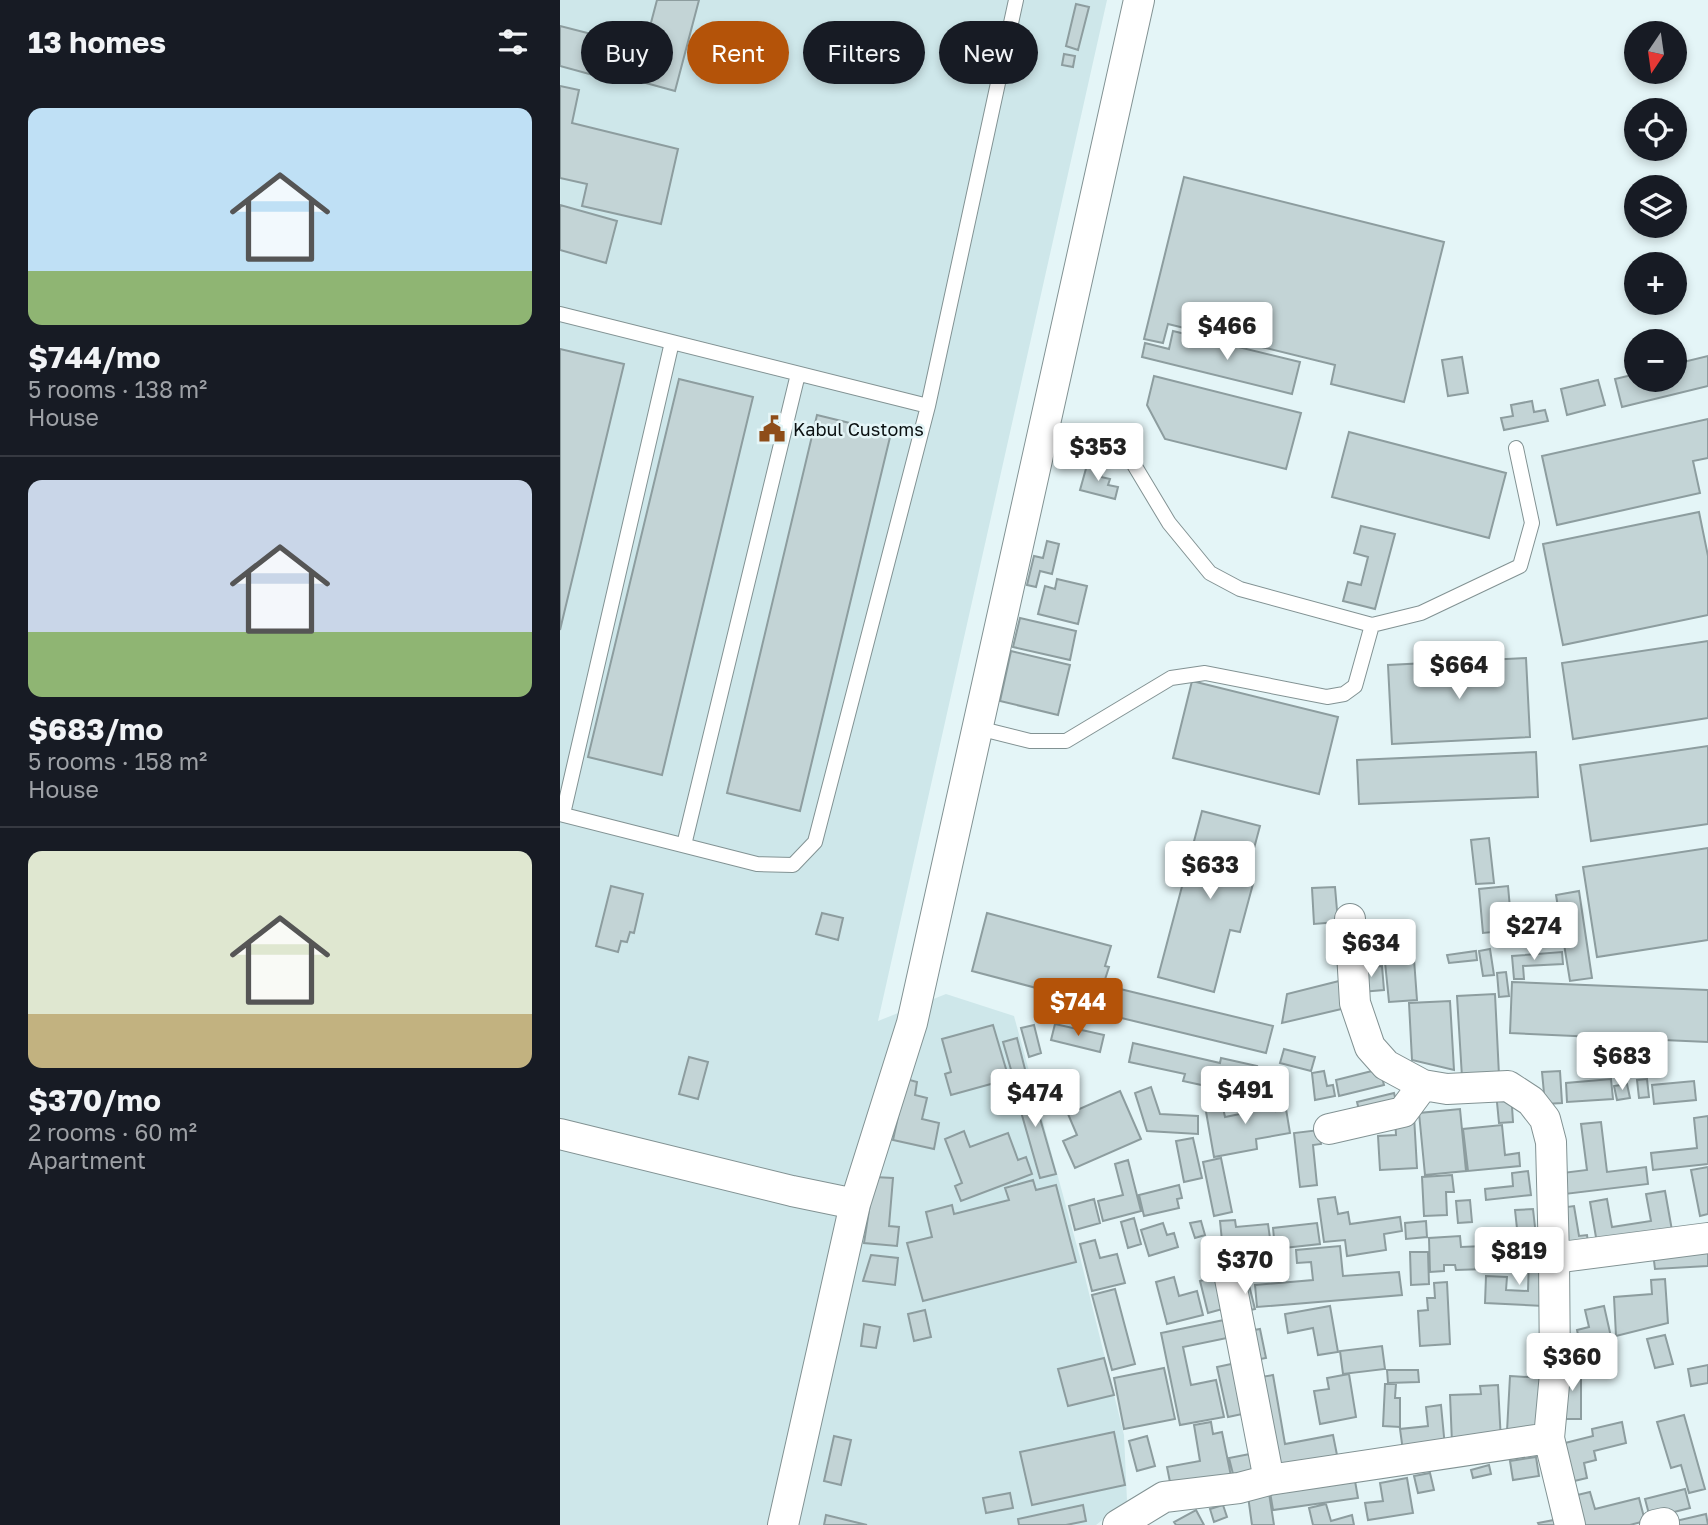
<!DOCTYPE html>
<meta charset="utf-8">
<style>
:root{--surface:#171b24;--page:#242831;--text:#f1f3f6;--muted:#9ea1a6;--line:#363941;--accent:#b45309}
body{margin:0;font-family:"Golos Text",sans-serif;background:var(--page);color:var(--text);height:100vh;display:flex;flex-direction:column;font-size:26px;white-space:nowrap}
*{box-sizing:border-box;margin:0}
p{font-size:23px;color:var(--muted)}
.icon{flex:none;width:38px;height:38px;fill:none;stroke:currentColor;stroke-width:2;stroke-linecap:round;stroke-linejoin:round}
.map{position:relative;flex:1;overflow:hidden}
.drawer{display:flex;flex-direction:column;background:var(--surface);width:560px}
.drawer>*{flex:none}
.guide{position:absolute;left:21px;top:21px;width:665px;height:63px;display:flex;gap:14px}
.needle{width:46px;rotate:193deg}
.fabs{position:absolute;left:1064px;top:21px;display:grid;gap:14px}
.fabs a{display:grid;place-items:center;width:63px;height:63px;border-radius:50%;background:var(--surface);box-shadow:0 4px 10px #0003;font-size:35px}
.price{position:absolute;translate:-50% -60px;padding:0 16px;border-radius:7px;background:#fff;color:#222;font-size:23px;line-height:46px;filter:drop-shadow(0 2px 4px #0008)}
.price::after{content:'';position:absolute;left:50%;top:42px;width:21px;height:16px;margin-left:-10px;background:inherit;clip-path:polygon(0 0,100% 0,50% 100%)}
.price.current{background:var(--accent);color:#fff}
ul{padding:0;list-style:none}
li{display:grid;align-content:center;gap:14px;height:371px;padding:0 28px}
li+li{border-top:2px solid var(--line)}
li span{display:grid;place-items:center;height:217px;border-radius:14px;color:#555}
li>.icon{margin-inline-start:auto}
span .icon{width:126px;height:126px;fill:#fffc;stroke-width:1}
li b{font-size:30px}
h2{display:flex;justify-content:space-between;align-items:center;height:84px;padding:0 28px;font-size:30px}
.tag{padding:0 24px;border-radius:32px;background:var(--surface);box-shadow:0 4px 10px #0003;font-size:24px;line-height:63px}
.tag.current{background:var(--accent);color:#fff}
main{display:flex;flex:1;min-height:0}
.map>svg:first-child{display:block}
.built{fill:#cee7ea}
.building{fill:#c3d4d6;stroke:#8d9d9f;stroke-width:2}
.lines{fill:none;stroke-linecap:round;stroke-linejoin:round}
.lane-casing{stroke:#829293;stroke-width:16}
.street-casing{stroke:#829293;stroke-width:32}
.lane{stroke:#fff;stroke-width:14}
.street{stroke:#fff;stroke-width:30}
.labels{text-anchor:middle;dominant-baseline:central;stroke-width:5;stroke-linejoin:round;paint-order:stroke}
.poi-label{font-size:18px;fill:#0a1011;stroke:#e4f5f7;text-anchor:start}
</style>
<main>
<section class="drawer">
<h2>13 homes<svg class="icon" aria-label="filters" viewBox="0 0 24 24"><path d="M4 7h16M4 17h16"/><circle cx="9" cy="7" r="2"/><circle cx="15" cy="17" r="2"/></svg></h2>
<ul>
<li><span style="background:linear-gradient(#bfe0f5 75%,#8fb573 0)"><svg class="icon" aria-label="home" viewBox="0 0 24 24"><path d="M3 11l9-7 9 7M6 9v11h12V9"/></svg></span><div><b>$744/mo</b><p>5 rooms · 138 m²</p><p>House</p></div></li>
<li><span style="background:linear-gradient(#c9d6e8 70%,#8fb573 0)"><svg class="icon" aria-label="home" viewBox="0 0 24 24"><path d="M3 11l9-7 9 7M6 9v11h12V9"/></svg></span><div><b>$683/mo</b><p>5 rooms · 158 m²</p><p>House</p></div></li>
<li><span style="background:linear-gradient(#dfe7d0 75%,#c2b280 0)"><svg class="icon" aria-label="home" viewBox="0 0 24 24"><path d="M3 11l9-7 9 7M6 9v11h12V9"/></svg></span><div><b>$370/mo</b><p>2 rooms · 60 m²</p><p>Apartment</p></div></li>
</ul>
</section>
<div class="map">
<svg width="1148" height="1525" viewBox="0 0 1148 1525">
<rect width="100%" height="100%" fill="#e4f5f7"/>
<path class="built" d="M0 0H547L318 1021 386 994 454 1016 521 1261 564 1435 567 1501 536 1525H0Z"/>
<path class="building" d="M97 0H139L115 91 53 74 60 47 83 53Z
M516 4 529 7 518 50 506 46Z
M0 26 43 37 33 75 0 66Z
M504 54 515 56 513 67 502 65Z
M0 86 19 90 12 123 118 149 101 224 22 206 27 184 0 178Z
M624 177 884 242 844 402 771 384 775 365 608 324 603 343 584 339Z
M0 205 57 221 46 263 0 250Z
M613 331 740 362 732 394 582 357 585 343 609 349Z
M0 349 64 364 0 630Z
M1148 356V386L1062 407 1055 379 1076 374V380H1115V364Z
M902 357 908 393 888 396 882 360Z
M594 376 741 413 726 469 605 439 587 405Z
M119 379 193 397 102 775 28 757Z
M1038 380 1045 405 1007 415 1001 389Z
M972 401 974 412 985 410 988 421 944 430 941 418 953 416 951 405Z
M257 415 331 433 240 811 167 793Z
M1148 419V458L1133 461 1140 493 997 525 982 456Z
M789 432 946 473 929 538 772 497Z
M527 465 543 470 541 477 550 479 548 485 558 487 555 499 520 490Z
M1139 512 1148 556V615L1003 645 983 544Z
M801 526 835 534 815 609 783 601 788 582 801 585 808 557 794 553Z
M487 541 499 544 492 574 480 571 476 587 467 585 474 556 483 558Z
M497 579 527 586 518 624 478 614 485 586 495 589Z
M460 618 516 631 510 660 453 647Z
M1148 641V718L1013 739 1002 663Z
M451 651 510 665 498 715 440 701Z
M966 658 970 737 832 744 828 665Z
M632 681 778 717 759 794 613 758Z
M1148 746V824L1031 841 1020 765Z
M976 752 978 797 799 804 797 760Z
M642 811 700 826 685 882 693 884 680 932 670 930 654 992 598 977Z
M929 838 934 883 916 884 911 840Z
M1148 848V940L1037 957 1023 867Z
M51 886 83 894 74 933 70 932 67 942 61 941 58 952 36 946Z
M948 886 950 908 981 905 985 942 943 946 942 931 923 933 919 889Z
M775 887 778 922 754 924 752 888Z
M1019 891 1032 978 1010 981 996 895Z
M262 913 283 918 278 940 256 934Z
M427 913 551 946 545 966 549 967 537 1004 412 971Z
M930 949 934 975 923 976 919 951Z
M916 951 917 960 889 963 887 955Z
M1002 952 1003 964 963 966 964 979H954L952 956Z
M854 959 857 1000 829 1002 825 962Z
M822 966 824 990 801 992 799 968Z
M946 972 949 996 939 997 937 973Z
M783 980 790 1007 722 1023 727 994Z
M952 982 1148 990V1042L950 1033Z
M556 988 713 1026 706 1053 549 1015Z
M935 994 939 1075 902 1077 897 996Z
M890 1001 894 1070 852 1060 849 1003Z
M495 1024 544 1035 540 1052 491 1040Z
M433 1025 449 1079 391 1095 385 1074 391 1072 382 1039Z
M474 1025 481 1053 469 1057 461 1028Z
M457 1038 467 1077 454 1080 443 1042Z
M573 1043 660 1063 661 1058 697 1066 693 1084 648 1075 646 1086 623 1081 625 1074 569 1062Z
M724 1049 755 1057 751 1071 720 1063Z
M129 1057 148 1062 138 1099 119 1094Z
M820 1069 824 1085 779 1096 776 1080Z
M764 1071 767 1086 773 1085 775 1096 755 1100 752 1073Z
M1000 1071 1002 1103 985 1104 982 1072Z
M346 1079 357 1082 355 1095 367 1098 362 1119 379 1123 374 1149 333 1140Z
M1051 1079 1053 1099 1007 1102 1006 1083Z
M1087 1079 1089 1097 1079 1098 1077 1080Z
M469 1080 496 1174 480 1178 453 1084Z
M1134 1081 1136 1100 1094 1104 1092 1085Z
M1067 1084 1070 1098 1057 1100 1054 1086Z
M591 1087 600 1114 638 1116V1134L587 1131 575 1093Z
M560 1091 581 1139 515 1168 503 1141 517 1135 508 1114Z
M951 1091 953 1122 939 1123 936 1092Z
M834 1093 838 1109 801 1118 797 1102Z
M712 1094 716 1111 726 1109 730 1133 696 1139 697 1149 654 1157 645 1106 662 1103 665 1117 690 1112 688 1098Z
M900 1109 906 1171 865 1175 859 1113Z
M854 1116 857 1168 820 1170 818 1136 836 1135 835 1117Z
M1148 1116V1164L1093 1170 1091 1153 1137 1148 1134 1118Z
M1041 1122 1047 1172 1086 1167 1088 1184 1005 1194 1002 1173 1027 1170 1021 1124Z
M942 1125 945 1155 959 1153 960 1166 908 1171 903 1129Z
M759 1130 761 1144 753 1145 757 1185 740 1187 734 1133Z
M404 1131 410 1147 448 1133 458 1160 466 1157 472 1174 401 1201 395 1186 402 1183 385 1139Z
M633 1138 642 1178 624 1182 616 1141Z
M661 1158 672 1212 654 1216 643 1162Z
M568 1160 581 1211 543 1221 538 1201 563 1195 555 1164Z
M1148 1167V1214L1140 1216 1131 1170Z
M968 1171 971 1195 926 1200 925 1189 953 1186 952 1173Z
M892 1175 894 1192H886L887 1215 864 1216 862 1177Z
M314 1177 333 1178 329 1226 339 1227 337 1246 304 1243Z
M473 1180 476 1190 496 1185 516 1262 363 1301 347 1243 372 1237 366 1212 392 1205 394 1214 449 1200 445 1188Z
M619 1185 622 1198 617 1199 619 1208 584 1216 579 1195Z
M1105 1191 1113 1236 1038 1249 1030 1202 1047 1199 1052 1227 1091 1221 1086 1194Z
M775 1197 778 1214 788 1212 790 1224 840 1217 842 1231 824 1234 826 1250 787 1256 785 1240 764 1242 758 1199Z
M534 1199 540 1223 515 1230 509 1206Z
M910 1200 912 1222 898 1223 896 1201Z
M1014 1206 1019 1236 1027 1235 1029 1249 1006 1253 999 1208Z
M973 1209 977 1245 959 1247 955 1210Z
M574 1218 581 1244 568 1248 561 1222Z
M675 1220 676 1227 708 1224 711 1245 663 1251 660 1221Z
M641 1221 645 1235 635 1238 630 1223Z
M866 1221 867 1237 846 1239 845 1223Z
M603 1223 607 1235 614 1233 618 1247 589 1256 581 1230Z
M757 1223 760 1244 715 1249 713 1228Z
M900 1236 901 1247 924 1246 925 1269 896 1270 895 1265H884V1271L870 1272 869 1238Z
M535 1240 540 1258 557 1254 565 1283 532 1291 520 1244Z
M780 1246 783 1276 839 1272 842 1295 697 1307 695 1285 753 1280 751 1262 737 1263 736 1250Z
M1148 1247V1266L1095 1269 1093 1253Z
M850 1252H868L869 1284 851 1285Z
M311 1255 338 1258 335 1285 303 1281Z
M969 1256H986L983 1306 925 1303 926 1276 947 1277 946 1290 968 1291Z
M658 1276 666 1308 648 1313 640 1281Z
M614 1277 619 1296 637 1291 643 1315 607 1324 596 1282Z
M1105 1279 1108 1323 1056 1336 1054 1297 1092 1294 1091 1280Z
M688 1281 695 1309 682 1312 674 1284Z
M887 1282 890 1344 860 1346 858 1311 868 1310 867 1298H875L874 1283Z
M555 1289 575 1364 552 1370 532 1295Z
M770 1306 778 1352 758 1355 753 1328 728 1333 725 1314Z
M1044 1306 1051 1337 1020 1344 1017 1330 1029 1327 1025 1310Z
M365 1310 371 1337 354 1341 348 1314Z
M664 1320 667 1338 623 1347 631 1385 656 1380 664 1417 620 1425 601 1333Z
M304 1324 320 1327 316 1348 301 1346Z
M700 1329 706 1358 689 1361 683 1332Z
M1105 1335 1113 1364 1095 1368 1087 1339Z
M822 1346 825 1369 783 1374 780 1351Z
M544 1358 554 1395 508 1406 498 1369Z
M676 1363 687 1413 668 1417 657 1367Z
M1148 1365V1383L1131 1386 1128 1369Z
M1021 1367V1419H1002V1368Z
M604 1368 615 1419 564 1429 554 1378Z
M827 1370H858L859 1382 828 1383Z
M789 1374 796 1417 760 1424 754 1391 769 1389 767 1378Z
M713 1375 725 1444 773 1435 778 1460 712 1472 695 1378Z
M950 1376 985 1378 982 1433 947 1431Z
M825 1384H836L835 1398H840V1427L823 1426Z
M938 1385 941 1441 892 1443 890 1395 921 1394 920 1386Z
M881 1405 885 1447 843 1451 840 1429 868 1426 866 1407Z
M1124 1415 1145 1489 1129 1493 1121 1465 1111 1468 1097 1422Z
M651 1422 653 1434 662 1432 671 1476 611 1487 607 1467 640 1461 634 1425Z
M1062 1422 1066 1443 1034 1451 1036 1460 1024 1463 1027 1478 1010 1482 1001 1444 1033 1436 1032 1429Z
M554 1432 565 1485 472 1505 460 1452Z
M274 1436 291 1440 281 1485 264 1481Z
M587 1436 595 1466 577 1471 569 1441Z
M695 1453 698 1470 673 1474 669 1458Z
M976 1457 979 1476 953 1480 950 1461Z
M929 1465 931 1474 913 1478 911 1470Z
M870 1473 874 1490 858 1493 854 1476Z
M847 1478 853 1513 808 1520 805 1503 823 1501 820 1483Z
M795 1481 798 1498 713 1510 710 1492Z
M1125 1489 1130 1508 1090 1518 1085 1499Z
M1030 1492 1035 1509 1079 1498 1085 1521 1070 1525H1020L1013 1496Z
M450 1493 453 1508 426 1513 423 1498Z
M709 1493 714 1525H692L688 1496Z
M766 1504 771 1521 792 1515 794 1525H753L749 1508Z
M523 1505 526 1521 506 1525H459L458 1519Z
M663 1505 667 1517 654 1522 650 1509Z
M636 1510 644 1525H616L614 1522Z
M1146 1514 1148 1525H1107V1523Z
M266 1515 307 1525H264Z
M994 1520 995 1525H979L978 1523Z"/>
<g class="lines">
<g class="lane-casing">
<path id="lane" d="M0 314 368 406
M561 443 609 523 650 573 680 589 812 625 861 613 960 566 972 523 956 448
M418 728 470 741H506L611 678 645 673 767 697 784 694 795 686 812 625
M0 814 197 864 233 865 255 842 368 406 456 0
M3 814 112 342
M124 845 238 374"/>
</g>
<g class="street-casing">
<path id="street" d="M790 919 795 1003 810 1047 826 1065 863 1085 887 1089 948 1086 971 1101 985 1119 991 1142 994 1258 995 1374 989 1438 1010 1525
M769 1129 843 1112 863 1085
M0 1134 232 1191 295 1204
M994 1258 1148 1238
M667 1263 709 1480
M223 1525 295 1204 352 1023 579 0
M558 1525 604 1497 679 1488 709 1480 989 1438
M1095 1525 1104 1523"/>
</g>
<use href="#lane" class="lane"/>
<use href="#street" class="street"/>
</g>
<defs>
<g id="civic-bare" transform="scale(2.1)"><path d="M-.6-6.5H3V-4.5H.6V-3L4-1V1h2V6H-6V1h2V-1L-.6-3ZM-1.2 2.5V6h2.4V2.5Z" fill="#8e4d19" stroke="#e4f5f7" stroke-width="2.5" paint-order="stroke"/></g>
</defs>
<g fill-rule="evenodd">
<use href="#civic-bare" x="212" y="429"/>
</g>
<g class="labels">
<g class="poi-label">
<text x="233" y="429">Kabul Customs</text>
</g>
</g>
</svg>
<div class="fabs">
<a><svg class="needle" viewBox="-14 -14 28 28"><path d="M0-13l5 13h-10z" fill="#e53935"/><path d="M0 13l5-13h-10z" fill="#9ea1a6"/></svg></a>
<a><svg class="icon" aria-label="locate" viewBox="0 0 24 24"><circle cx="12" cy="12" r="6"/><path d="M12 2v4M12 18v4M2 12h4M18 12h4"/></svg></a>
<a><svg class="icon" aria-label="layers" viewBox="0 0 24 24"><path d="M12 4l9 5-9 5-9-5zM3 14l9 5 9-5"/></svg></a>
<a>+</a>
<a>−</a>
</div>
<b class="price" style="left:667px;top:362px">$466</b>
<b class="price" style="left:538px;top:483px">$353</b>
<b class="price" style="left:899px;top:701px">$664</b>
<b class="price" style="left:650px;top:901px">$633</b>
<b class="price" style="left:974px;top:962px">$274</b>
<b class="price" style="left:811px;top:979px">$634</b>
<b class="price current" style="left:518px;top:1038px">$744</b>
<b class="price" style="left:1062px;top:1092px">$683</b>
<b class="price" style="left:685px;top:1126px">$491</b>
<b class="price" style="left:475px;top:1129px">$474</b>
<b class="price" style="left:959px;top:1287px">$819</b>
<b class="price" style="left:685px;top:1296px">$370</b>
<b class="price" style="left:1012px;top:1393px">$360</b>
<div class="guide">
<a class="tag">Buy</a>
<a class="tag current">Rent</a>
<a class="tag">Filters</a>
<a class="tag">New</a>
</div>
</div>
</main>
